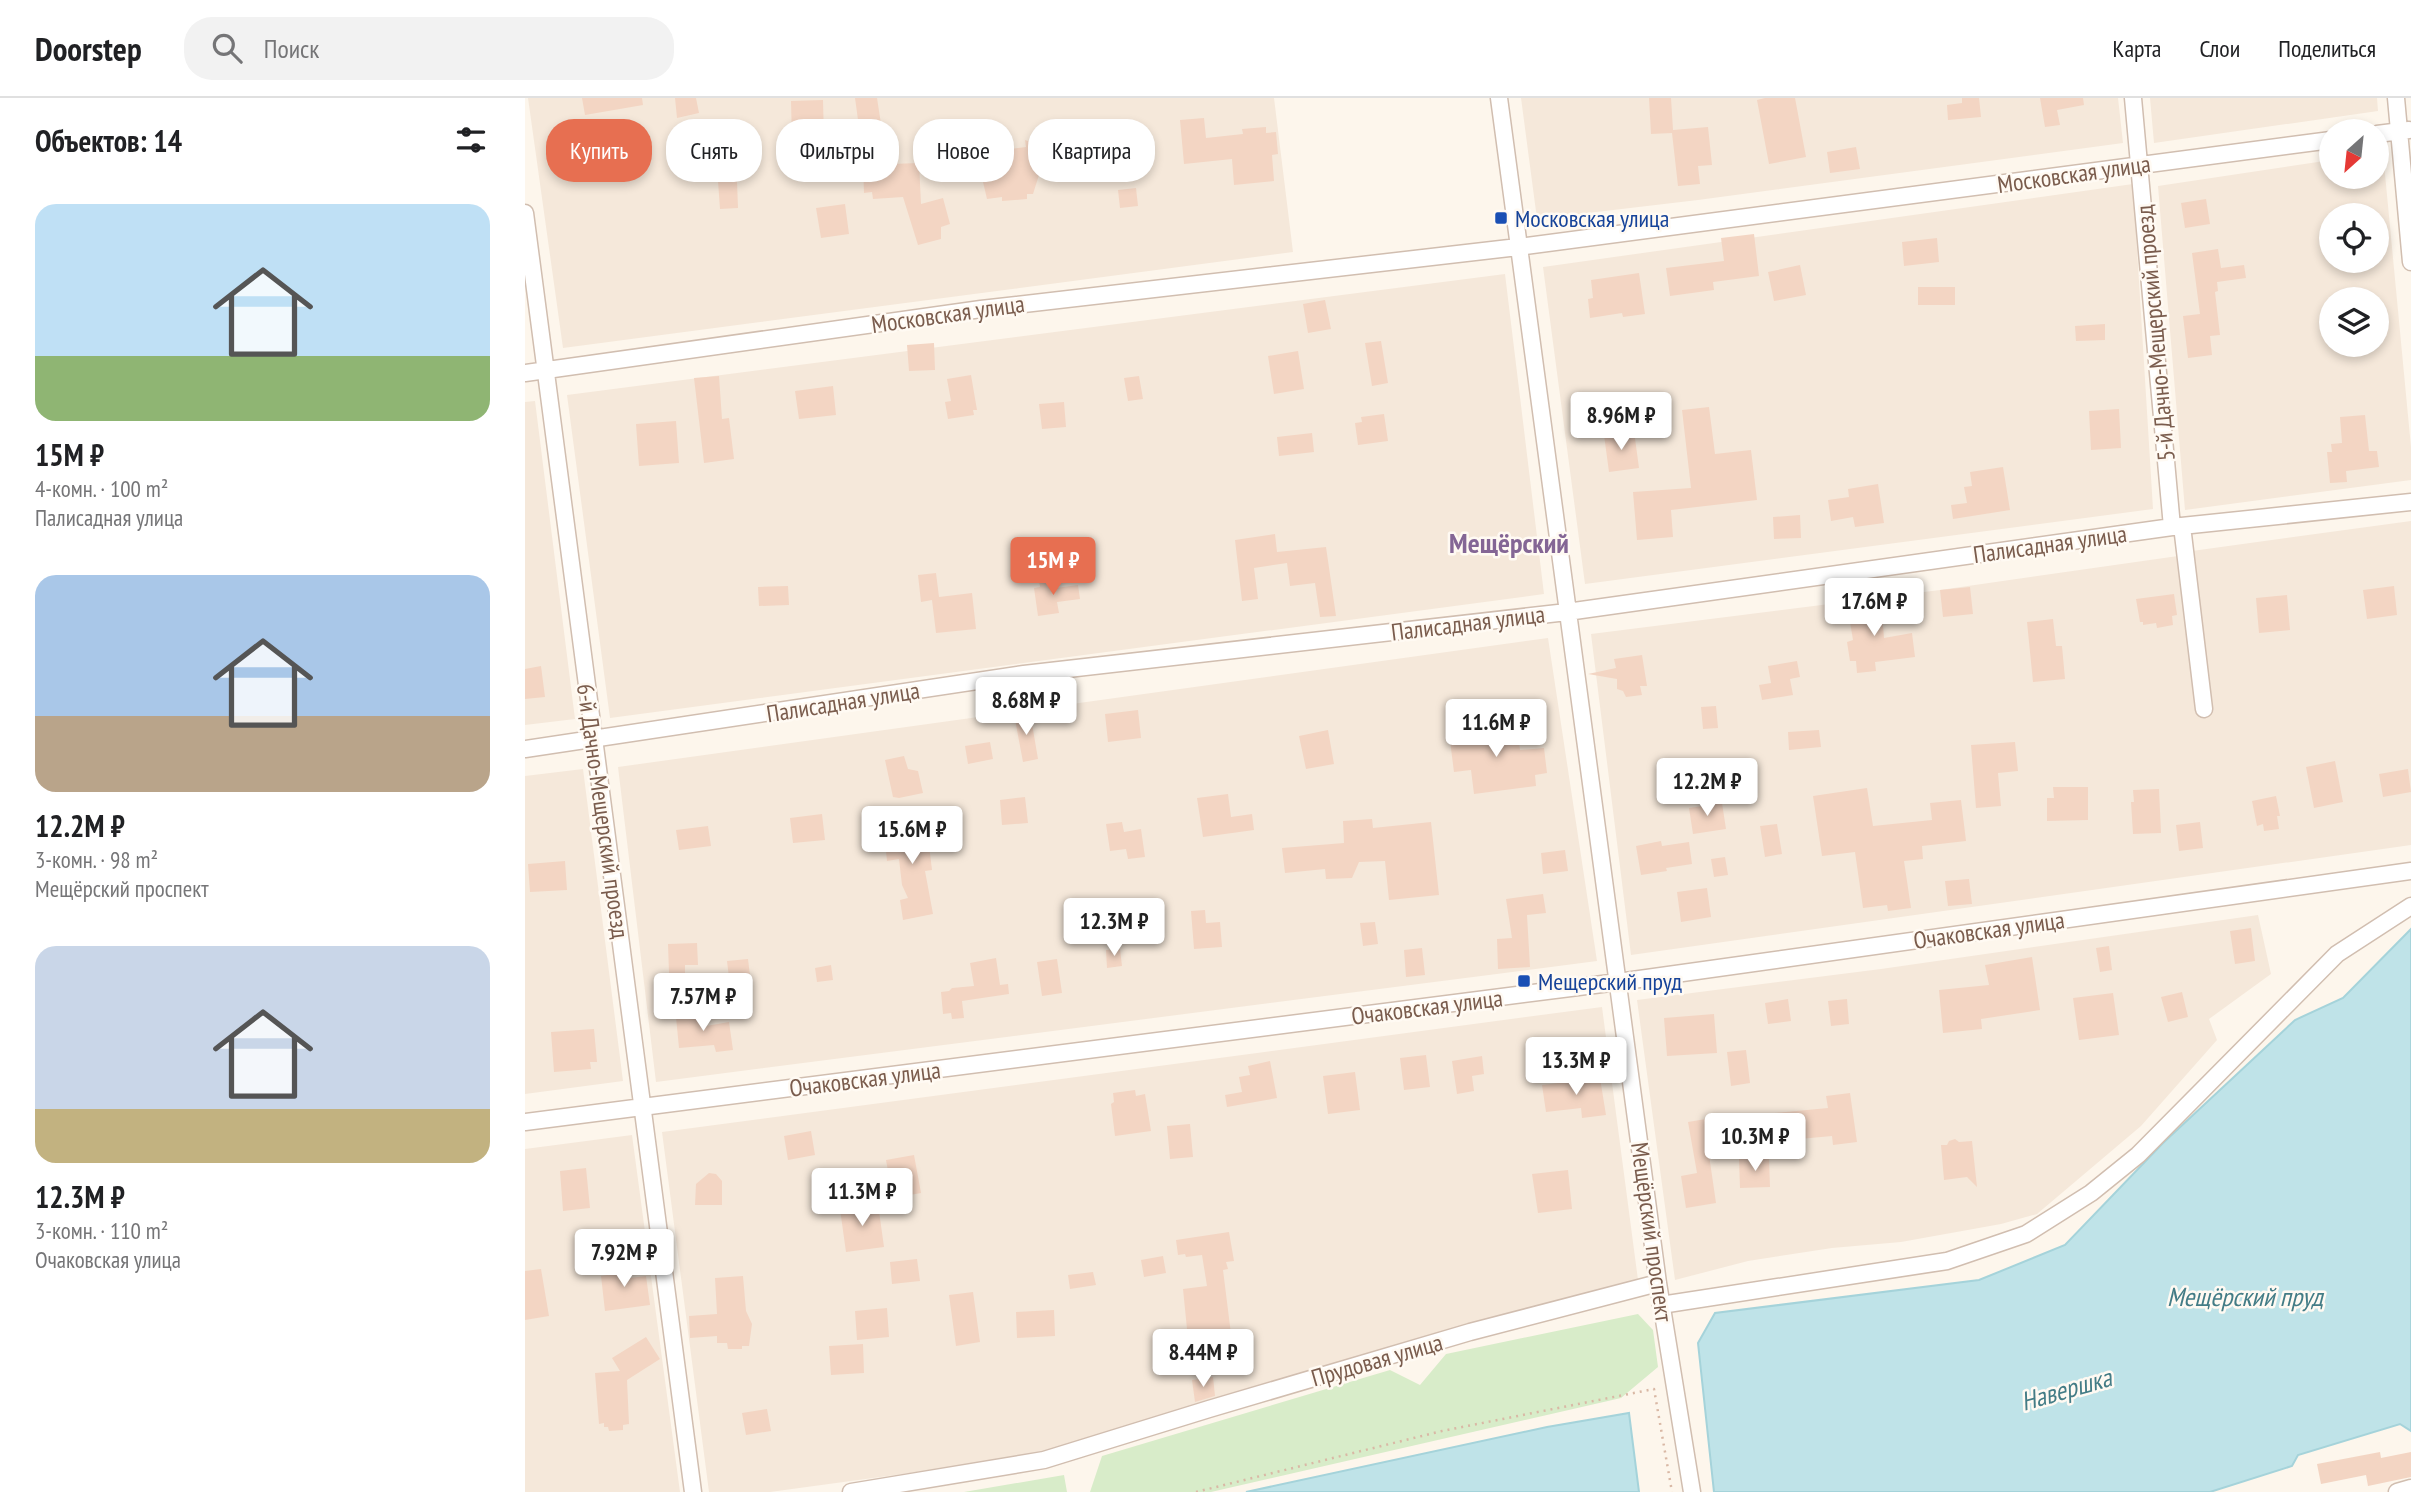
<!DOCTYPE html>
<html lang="ru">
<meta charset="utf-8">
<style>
:root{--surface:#fff;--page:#f2f2f2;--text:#202124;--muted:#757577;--line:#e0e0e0;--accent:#e76f51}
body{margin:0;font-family:"PT Sans Narrow",sans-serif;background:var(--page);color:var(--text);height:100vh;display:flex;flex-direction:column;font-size:26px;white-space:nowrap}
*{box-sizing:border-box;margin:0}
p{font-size:23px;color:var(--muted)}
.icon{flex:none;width:38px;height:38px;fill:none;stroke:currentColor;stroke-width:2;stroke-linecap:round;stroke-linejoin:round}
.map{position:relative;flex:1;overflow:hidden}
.side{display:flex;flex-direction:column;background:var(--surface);width:525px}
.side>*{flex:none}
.top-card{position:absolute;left:21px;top:21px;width:665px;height:63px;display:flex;gap:14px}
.needle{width:46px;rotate:207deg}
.fabs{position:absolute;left:1794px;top:21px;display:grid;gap:14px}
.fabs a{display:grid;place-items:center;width:70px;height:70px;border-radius:50%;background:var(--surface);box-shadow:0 4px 10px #0003;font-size:35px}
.price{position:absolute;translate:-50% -60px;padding:0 16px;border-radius:7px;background:#fff;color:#222;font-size:23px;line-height:46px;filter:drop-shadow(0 2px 4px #0008)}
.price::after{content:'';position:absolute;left:50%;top:42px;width:21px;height:16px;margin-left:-10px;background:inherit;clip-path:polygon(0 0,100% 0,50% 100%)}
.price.current{background:var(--accent);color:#fff}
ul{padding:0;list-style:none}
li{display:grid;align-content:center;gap:14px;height:371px;padding:0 35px}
li span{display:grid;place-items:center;height:217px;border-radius:21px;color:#555}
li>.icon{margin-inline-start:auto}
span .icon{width:126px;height:126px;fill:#fffc;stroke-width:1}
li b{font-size:30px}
h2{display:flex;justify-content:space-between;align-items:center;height:84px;padding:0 35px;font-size:30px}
.pill{padding:0 24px;border-radius:28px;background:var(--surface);box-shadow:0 4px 10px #0003;font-size:24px;line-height:63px}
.pill.current{background:var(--accent);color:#fff}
header{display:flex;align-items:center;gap:42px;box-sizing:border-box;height:98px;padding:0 35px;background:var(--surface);border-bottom:2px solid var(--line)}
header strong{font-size:33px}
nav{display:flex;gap:38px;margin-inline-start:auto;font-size:24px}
.search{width:490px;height:63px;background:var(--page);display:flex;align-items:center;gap:18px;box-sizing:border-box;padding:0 24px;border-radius:28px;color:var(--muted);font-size:26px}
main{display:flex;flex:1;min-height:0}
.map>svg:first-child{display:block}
.residential{fill:#f5e8da;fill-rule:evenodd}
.green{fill:#d8ecc9}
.water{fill:#bfe3e8;stroke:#a5d3da;stroke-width:2}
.building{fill:#f3d5c3}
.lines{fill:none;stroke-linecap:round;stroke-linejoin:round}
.minor-casing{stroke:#d1beb0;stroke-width:19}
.path{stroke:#d9b8a5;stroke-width:2.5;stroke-dasharray:2 5;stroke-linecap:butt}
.minor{stroke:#fff;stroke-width:16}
.transit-dot{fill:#1a4fb4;stroke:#fffaf3;stroke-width:2.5}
.labels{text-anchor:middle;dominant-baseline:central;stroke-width:5;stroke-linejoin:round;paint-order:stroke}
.street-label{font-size:24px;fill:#7a5c4d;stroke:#fffaf3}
.transit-label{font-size:24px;fill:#164399;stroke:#fffaf3;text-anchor:start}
.water-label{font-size:26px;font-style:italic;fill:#437c86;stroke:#fffaf3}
.quarter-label{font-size:28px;font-weight:bold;fill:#846695;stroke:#fffaf3}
</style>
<header>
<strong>Doorstep</strong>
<div class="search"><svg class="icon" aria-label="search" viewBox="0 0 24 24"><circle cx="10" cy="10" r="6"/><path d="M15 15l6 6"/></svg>Поиск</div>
<nav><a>Карта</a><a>Слои</a><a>Поделиться</a></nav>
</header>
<main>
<section class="side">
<h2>Объектов: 14<svg class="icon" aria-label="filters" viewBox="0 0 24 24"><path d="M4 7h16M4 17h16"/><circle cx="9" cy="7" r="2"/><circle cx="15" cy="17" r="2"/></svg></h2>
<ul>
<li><span style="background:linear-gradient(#bfe0f5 70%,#8fb573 0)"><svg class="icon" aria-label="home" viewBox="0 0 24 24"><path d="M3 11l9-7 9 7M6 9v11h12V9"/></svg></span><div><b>15M ₽</b><p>4-комн. · 100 m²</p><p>Палисадная улица</p></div></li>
<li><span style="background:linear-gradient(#a9c7e8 65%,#b9a48a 0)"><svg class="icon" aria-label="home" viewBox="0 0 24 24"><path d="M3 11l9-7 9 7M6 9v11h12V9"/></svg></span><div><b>12.2M ₽</b><p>3-комн. · 98 m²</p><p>Мещёрский проспект</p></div></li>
<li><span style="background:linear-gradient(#c9d6e8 75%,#c2b280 0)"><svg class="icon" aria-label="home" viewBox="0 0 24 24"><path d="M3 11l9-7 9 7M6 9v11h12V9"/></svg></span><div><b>12.3M ₽</b><p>3-комн. · 110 m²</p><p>Очаковская улица</p></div></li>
</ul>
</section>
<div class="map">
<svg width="1886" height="1394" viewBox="0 0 1886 1394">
<rect width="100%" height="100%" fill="#fdf6ec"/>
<path class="residential" d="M3 0H749L768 154 38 250Z
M996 0H1593L1598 45 1173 102 1012 121Z
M1625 0H1852L1853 13 1629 45Z
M1852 55H1858L1886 349V382L1660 412 1633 88 1806 62V79H1852ZM1806 117H1852V163H1806ZM1806 201H1852V247H1806Z
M1608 86 1628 411 1060 486 1018 169Z
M980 176 1019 496 85 620 42 297Z
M10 303 50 621 0 627V304Z
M1886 423V747L1106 857 1066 536 1415 492 1653 458 1672 617 1687 615 1667 453Z
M1023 540 1072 863 131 984 93 669Z
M58 671 98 983 0 996V678Z
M1733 817 1746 876 1684 921 1692 942 1616 1028 1512 1116 1476 1126 1376 1144 1307 1150 1223 1163 1150 1182 1112 902 1356 871Z
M1077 909 1113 1182 517 1357 245 1394H184L137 1034Z
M107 1037 155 1394H0V1051Z"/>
<path class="green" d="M1113 1216 1128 1232 1133 1269 1096 1300 686 1394H565L577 1358 865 1272 895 1287 921 1256Z
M539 1377 542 1394H439Z"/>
<path class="water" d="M1886 831V1333L1875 1326 1773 1357 1767 1368 1685 1394H1189L1173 1245 1190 1215 1454 1182 1540 1147 1638 1045 1770 922 1818 900Z
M1104 1315 1114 1394H721L1022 1329Z"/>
<path class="building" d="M57 0H117L118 7 60 17Z
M150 0H171L174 15 152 20Z
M330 0H352L356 26 334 29Z
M1124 0H1146L1148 32 1183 29 1187 67 1173 68 1175 86 1153 88 1147 35 1126 36Z
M1240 0H1270L1281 59 1244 66 1232 2Z
M1437 0H1454L1456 19 1423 22 1422 7 1437 5Z
M1515 0H1558L1559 7 1532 12 1535 27 1520 29Z
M298 2 299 41 267 42 266 3Z
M679 20 681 40 718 36 717 31 741 29V35L751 34 753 56 747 57 749 83 709 87 707 61 659 66 655 22Z
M500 42 511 46 532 44 534 59 519 61 508 96H502V101L477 103V99L462 101 455 71 459 70 457 55 501 49Z
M1331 49 1335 71 1305 75 1302 54Z
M394 65 396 106 418 100 425 126 416 129V141L393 147 378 99 348 101 347 94 339 95 338 67Z
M193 83H212L213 110 195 111Z
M611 90 613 108 595 110 593 92Z
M1681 101 1685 126 1660 130 1656 105Z
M320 106 324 136 296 140 291 110Z
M1229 136 1234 178 1188 184 1189 192 1145 198 1141 170 1199 163 1196 140Z
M1412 140 1414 164 1379 168 1377 144Z
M1693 151 1696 170 1719 167 1721 180 1692 184 1693 193 1690 194 1695 237 1685 238 1687 257 1663 260 1658 218 1675 216 1667 155Z
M1275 167 1281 197 1249 203 1243 174Z
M1114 175 1120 216 1098 219 1097 215 1065 220 1063 201 1068 200 1066 182Z
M1393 189H1430V207H1393Z
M800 202 806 231 783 235 778 206Z
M1580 226V242L1551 243 1550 228Z
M856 243 863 285 847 288 840 245Z
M409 245 410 272 384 273 382 247Z
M773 253 779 291 749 296 743 258Z
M446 277 452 312H448L449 317 423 321 420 304 426 303 422 281Z
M194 278 197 321 204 320 209 361 179 365 169 280Z
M614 278 618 301 603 303 599 280Z
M308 288 311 317 274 321 270 293Z
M539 304 541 329 517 331 514 306Z
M1184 309 1190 356 1226 352 1232 402 1146 412 1148 439 1112 442 1108 394 1166 390 1157 312Z
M1594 311 1596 350 1566 352 1564 313Z
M859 316 863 343 833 347 830 325 837 324 836 319Z
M1840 317 1844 353H1852L1854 369 1821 373 1822 384 1805 385 1802 354H1807L1806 346 1817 345 1815 319Z
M151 323 154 365 114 368 111 326Z
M1109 333 1114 370 1084 374 1079 337Z
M787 335 789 354 754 358 752 339Z
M1478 369 1485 412 1428 421 1426 407 1442 405 1439 389 1447 388 1445 374Z
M1353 386 1359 425 1330 429 1328 419 1306 423 1303 402 1324 399 1323 391Z
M1275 417 1276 440 1249 441 1248 419Z
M750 436 752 454 801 449 811 518 795 519 790 485 765 488 762 465 729 470 733 501 717 503 710 442Z
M411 475 414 499 447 495 451 531 411 535 407 502 396 504 393 477Z
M530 481 531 490 553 487 555 501 532 504 534 515 513 518 509 490 515 489 514 483Z
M263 488 264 507 234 508 233 489Z
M1869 488 1872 517 1842 521 1838 492Z
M1445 489 1448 516 1418 519 1415 492Z
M1649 496 1652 517 1647 518 1648 527 1632 530 1631 525 1618 527V524H1615L1611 501Z
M1762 497 1765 532 1734 535 1731 500Z
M1356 502 1359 540 1387 535 1390 559 1350 564 1351 573 1332 575 1331 563H1325L1322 544 1328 542 1322 506Z
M1528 521 1531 548H1537L1540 581 1508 584 1502 524Z
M1117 557 1122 588H1115L1117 597 1101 599 1098 593 1092 591V581L1063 576 1091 570 1089 561Z
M1272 563 1275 579 1265 581 1268 597 1237 602 1234 587 1246 585 1243 568Z
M16 568 20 599 0 601V571Z
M1191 608 1193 630 1178 631 1176 609Z
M613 612 616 640 583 644 580 616Z
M505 614 513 661 498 664 489 616Z
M992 626 995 652 1019 650 1022 675 1010 677 1011 688 949 696 946 672 929 674 924 635Z
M803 632 809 666 781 671 774 638Z
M1294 632 1296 649 1264 652 1263 634Z
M465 644 468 661 443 666 440 648Z
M1490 644 1493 673 1473 675 1476 708 1451 710 1446 647Z
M379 658 383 671 393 673 398 695 374 700 368 699 360 662Z
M1810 663 1818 704 1789 710 1781 669Z
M1883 671 1886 694 1858 699 1854 676Z
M1528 689H1563V722L1522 723V700H1529Z
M1342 690 1348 728 1407 722 1405 705 1436 702 1441 743 1397 748 1398 761 1379 763 1386 810 1363 813 1362 807 1338 810 1330 754 1297 758 1288 698Z
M1634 691 1636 735 1608 736 1606 704H1609L1608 692Z
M703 696 706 719 727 716 729 732 678 739 672 700Z
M1751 698 1755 718H1752L1754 731 1739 733 1738 726 1732 728 1727 703Z
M500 699 503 725 477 727 475 702Z
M1197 705 1201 731 1168 736 1164 710Z
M297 716 300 742 268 745 265 720Z
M847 721 848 730 906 724 914 797 864 802 860 763 834 764 827 780 801 781 800 771 760 775 757 750 819 745 818 723Z
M401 722 407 772 400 773 408 816 378 822 375 802 383 800 377 787 374 761 362 763 360 743 369 742 367 726Z
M597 724 599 734 616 731 620 759 603 761 601 751 585 753 581 726Z
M1675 724 1678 750 1654 753 1651 727Z
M1252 726 1257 756 1240 759 1235 728Z
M183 728 186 748 154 752 151 732Z
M1136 743 1137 748 1164 744 1167 766 1141 770 1142 773 1116 777 1111 748Z
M1040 752 1043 773 1018 776 1016 755Z
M1200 759 1203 777 1189 779 1186 761Z
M40 763 42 792 5 794 3 766Z
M1444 781 1447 806 1423 808 1420 783Z
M1182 790 1186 819 1156 824 1152 794Z
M1018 796 1021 815 1002 817 1005 869 973 871 972 841 987 840 981 801Z
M680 812 681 825 695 824 697 849 669 851 666 813Z
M850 824 853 846 838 848 835 825Z
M1726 830 1730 863 1710 866 1705 833Z
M172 845 173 867H160V875H144L143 846Z
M1584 848 1587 872 1575 874 1571 850Z
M897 850 900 877 881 879 879 852Z
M595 851 597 868 582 870 581 852Z
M1507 859 1515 912 1456 921 1457 931 1418 935 1414 892 1464 887 1460 867Z
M471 860 475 887 483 886 484 896 437 903 439 920 427 921 426 915 418 916 416 894 424 893 427 890 449 888 445 865Z
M223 861 226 886 205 888 202 863Z
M532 861 537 895 517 898 512 864Z
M306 867 308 882 292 884 290 870Z
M1657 894 1663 919 1643 924 1636 899Z
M1588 895 1594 937 1554 942 1548 900Z
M1263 901 1266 923 1243 926 1240 905Z
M1322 901 1324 926 1306 928 1303 903Z
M179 916 181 928 204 924 208 952 191 954 189 947 154 950 151 919Z
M1189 916 1192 955 1142 958 1139 920Z
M69 931 72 964H65L66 971 29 974 26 934Z
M1221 952 1225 985 1206 988 1202 954Z
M901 957 905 989 879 992 875 960Z
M957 958 959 976 947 978 949 993 932 996 927 963Z
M745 963 752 1000 702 1009 700 997 717 994 714 979 725 977 723 968Z
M830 974 835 1012 803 1016 798 978Z
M1075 980 1081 1017 1057 1020 1056 1010 1021 1014 1017 987Z
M610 992 611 998 620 996 626 1033 590 1038 586 1006 589 1004 588 995Z
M1325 995 1332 1044 1308 1047 1307 1038 1241 1044 1239 1016 1303 1010 1301 998Z
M1199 1018 1204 1047 1183 1050 1191 1105 1161 1110 1156 1078 1172 1075 1163 1024Z
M665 1026 668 1059 645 1061 642 1028Z
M286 1033 290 1057 263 1062 259 1038Z
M1430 1041 1434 1044 1447 1043 1452 1089 1442 1079 1419 1082 1416 1047H1422L1424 1043Z
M389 1057 396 1095 368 1100 361 1062Z
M1244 1060 1245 1089 1215 1090 1214 1061Z
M61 1070 65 1110 38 1113 35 1073Z
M1043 1072 1047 1111 1013 1115 1007 1076Z
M184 1075 191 1076 197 1083V1107H170L171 1086Z
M353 1106 359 1149 321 1154 315 1111Z
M704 1134 709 1163 701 1164 703 1171 698 1172 706 1236 663 1241 658 1191 682 1188 677 1157 661 1159 660 1156 653 1157 651 1142Z
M638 1158 641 1175 619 1179 616 1162Z
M392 1161 395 1183 367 1186 365 1164Z
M103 1165 105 1180 121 1178 125 1207 80 1213 76 1178 88 1176 87 1167Z
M16 1171 24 1218 0 1222V1173Z
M568 1174 571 1187 545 1191 543 1177Z
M218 1178 221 1213 227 1226 224 1248H217V1251H203L202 1245H192V1238L165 1240 164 1218 192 1216 190 1180Z
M448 1194 455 1244 431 1248 424 1197Z
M362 1210 364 1239 332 1242 330 1213Z
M529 1212 530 1238 492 1240 491 1214Z
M121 1239 135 1261 102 1282 104 1326 98 1327V1332L84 1333 83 1329H79V1325L74 1326 70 1275 95 1273 87 1260Z
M338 1246 339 1275 306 1277 304 1248Z
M688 1279 690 1298 670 1304 667 1282Z
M242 1311 246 1333 221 1337 217 1315Z
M1855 1354 1856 1360 1886 1354V1379L1843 1388 1841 1377 1796 1386 1792 1366Z"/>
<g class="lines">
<g class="minor-casing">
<path id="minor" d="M974 0 1133 1185 1167 1394
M1608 0 1647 429
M1871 0 1886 164
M1852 36 1884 32
M0 115 168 1394
M0 275 456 211 993 149 1806 42
M1657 428 1679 611
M0 651 499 576 1042 514 1647 429 1886 404
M0 1024 1093 884 1886 773
M1136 1207 1422 1163 1501 1136 1566 1095 1613 1057 1812 856 1886 808
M326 1394 519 1362 684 1311 945 1234 1133 1185
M1872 1394 1886 1390"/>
</g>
<path class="path" d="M671 1394 917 1333 1129 1291 1147 1394"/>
<use href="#minor" class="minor"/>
</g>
<g class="transit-dot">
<rect x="969" y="113" width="14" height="14" rx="3.5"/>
<rect x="992" y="876" width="14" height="14" rx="3.5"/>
</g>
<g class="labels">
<g class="street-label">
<text transform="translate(1549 76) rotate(-8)">Московская улица</text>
<text transform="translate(423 216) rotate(-8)">Московская улица</text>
<text transform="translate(1630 235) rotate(-95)">5-й Дачно-Мещерский проезд</text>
<text transform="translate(1525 446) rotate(-8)">Палисадная улица</text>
<text transform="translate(943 525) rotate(-7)">Палисадная улица</text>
<text transform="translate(318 604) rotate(-9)">Палисадная улица</text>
<text transform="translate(78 713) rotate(82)">6-й Дачно-Мещерский проезд</text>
<text transform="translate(1464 832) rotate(-8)">Очаковская улица</text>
<text transform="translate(902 909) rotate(-7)">Очаковская улица</text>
<text transform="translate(340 981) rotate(-7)">Очаковская улица</text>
<text transform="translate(1127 1134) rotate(82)">Мещёрский проспект</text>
<text transform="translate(852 1262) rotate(-16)">Прудовая улица</text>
</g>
<g class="transit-label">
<text x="990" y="120">Московская улица</text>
<text x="1013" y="883">Мещерский пруд</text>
</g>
<g class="water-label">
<text x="1720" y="1198">Мещёрский пруд</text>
<text transform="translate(1541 1291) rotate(-16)">Навершка</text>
</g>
<g class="quarter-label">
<text x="984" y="444">Мещёрский</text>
</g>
</g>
</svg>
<div class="fabs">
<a><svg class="needle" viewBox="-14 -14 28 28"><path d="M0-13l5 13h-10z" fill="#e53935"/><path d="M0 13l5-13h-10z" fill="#757577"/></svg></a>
<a><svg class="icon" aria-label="locate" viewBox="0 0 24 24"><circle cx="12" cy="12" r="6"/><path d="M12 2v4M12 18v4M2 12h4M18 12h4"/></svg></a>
<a><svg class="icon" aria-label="layers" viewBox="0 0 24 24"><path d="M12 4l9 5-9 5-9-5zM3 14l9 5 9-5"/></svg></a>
</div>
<b class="price" style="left:1096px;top:354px">8.96M ₽</b>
<b class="price current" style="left:528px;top:499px">15M ₽</b>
<b class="price" style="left:1349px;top:540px">17.6M ₽</b>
<b class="price" style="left:501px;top:639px">8.68M ₽</b>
<b class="price" style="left:971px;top:661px">11.6M ₽</b>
<b class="price" style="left:1182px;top:720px">12.2M ₽</b>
<b class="price" style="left:387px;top:768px">15.6M ₽</b>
<b class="price" style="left:589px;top:860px">12.3M ₽</b>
<b class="price" style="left:178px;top:935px">7.57M ₽</b>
<b class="price" style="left:1051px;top:999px">13.3M ₽</b>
<b class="price" style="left:1230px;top:1075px">10.3M ₽</b>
<b class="price" style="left:337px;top:1130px">11.3M ₽</b>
<b class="price" style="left:99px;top:1191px">7.92M ₽</b>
<b class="price" style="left:678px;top:1291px">8.44M ₽</b>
<div class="top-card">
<a class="pill current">Купить</a>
<a class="pill">Снять</a>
<a class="pill">Фильтры</a>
<a class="pill">Новое</a>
<a class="pill">Квартира</a>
</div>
</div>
</main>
